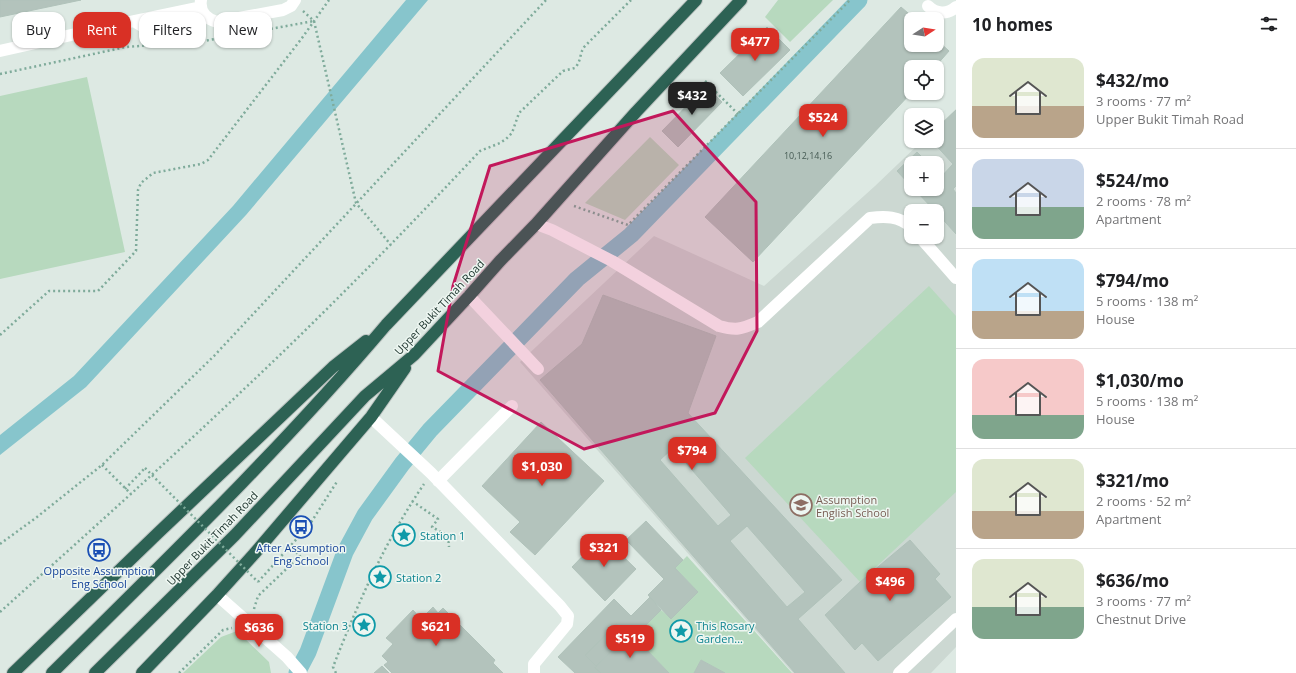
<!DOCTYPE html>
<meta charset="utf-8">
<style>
:root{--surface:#fff;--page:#f6f6f6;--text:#202124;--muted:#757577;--line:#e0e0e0;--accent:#d93025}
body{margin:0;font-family:"Open Sans",sans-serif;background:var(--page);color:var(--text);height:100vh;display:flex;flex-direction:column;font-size:15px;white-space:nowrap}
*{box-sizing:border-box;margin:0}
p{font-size:13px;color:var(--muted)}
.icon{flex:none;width:22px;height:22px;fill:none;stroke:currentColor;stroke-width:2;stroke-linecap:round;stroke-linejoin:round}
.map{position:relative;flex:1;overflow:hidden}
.sheet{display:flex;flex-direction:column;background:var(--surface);width:340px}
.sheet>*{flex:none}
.hud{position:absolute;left:12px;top:12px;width:380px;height:36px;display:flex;gap:8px}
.needle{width:26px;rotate:78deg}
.fabs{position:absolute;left:904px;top:12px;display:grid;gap:8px}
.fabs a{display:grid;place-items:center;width:40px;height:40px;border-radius:8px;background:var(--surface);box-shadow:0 1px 3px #0004;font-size:20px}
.price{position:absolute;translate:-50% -34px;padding:0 9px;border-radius:8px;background:var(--accent);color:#fff;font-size:13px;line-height:26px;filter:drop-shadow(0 1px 2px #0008)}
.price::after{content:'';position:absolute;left:50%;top:24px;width:12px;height:9px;margin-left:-6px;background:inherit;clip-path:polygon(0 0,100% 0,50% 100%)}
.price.active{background:#222;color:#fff}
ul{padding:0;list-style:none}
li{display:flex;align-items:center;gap:12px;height:100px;padding:0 16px}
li+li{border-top:1px solid var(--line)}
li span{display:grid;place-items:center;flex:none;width:112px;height:80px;border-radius:12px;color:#555}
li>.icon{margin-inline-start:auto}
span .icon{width:48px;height:48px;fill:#fffc;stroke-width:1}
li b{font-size:17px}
h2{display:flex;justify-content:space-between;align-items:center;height:48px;padding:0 16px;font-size:17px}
.tag{padding:0 14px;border-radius:12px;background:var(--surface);box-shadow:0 1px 3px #0004;font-size:14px;line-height:36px}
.tag.active{background:var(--accent);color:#fff}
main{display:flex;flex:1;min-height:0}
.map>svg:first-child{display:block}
.built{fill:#ccd8d2;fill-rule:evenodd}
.green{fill:#b7d9be}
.water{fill:#87c5cc}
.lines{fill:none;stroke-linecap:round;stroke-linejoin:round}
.canal{stroke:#87c5cc;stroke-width:17}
.building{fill:#b3c3bc;stroke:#b0c2ba;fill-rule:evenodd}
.highway-casing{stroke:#bcc3c1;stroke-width:14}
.path{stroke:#7fab9b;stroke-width:2.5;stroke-dasharray:2 3;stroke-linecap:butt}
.minor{stroke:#fff;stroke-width:12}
.highway{stroke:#2d6254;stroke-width:12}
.path-bridge{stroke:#7fab9b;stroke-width:2.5;stroke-dasharray:2 3;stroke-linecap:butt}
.marked{fill:#c2185b;fill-opacity:0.2;stroke:#c2185b;stroke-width:3;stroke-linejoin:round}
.labels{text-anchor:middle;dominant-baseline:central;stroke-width:3;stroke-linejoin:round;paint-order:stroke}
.number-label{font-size:9px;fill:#455a53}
.street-label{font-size:11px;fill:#203730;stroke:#edf6f1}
.education-label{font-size:11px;fill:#785e54;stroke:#edf6f1;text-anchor:start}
.culture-label{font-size:11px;fill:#0d838f;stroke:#edf6f1;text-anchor:start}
.transit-label{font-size:11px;fill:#164399;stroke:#edf6f1}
</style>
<main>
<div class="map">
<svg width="956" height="673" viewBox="0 0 956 673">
<rect width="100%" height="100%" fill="#dde9e3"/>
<path class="built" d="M956 109V647L931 673H793L520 362 654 236 764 286 875 186 922 141H937V127ZM911 163H937V189H911ZM911 211H937V237H911Z"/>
<path class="green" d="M778 0H833L790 42 765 17Z
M87 77 125 252 0 279V96Z
M650 137 679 165 625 220 585 203Z
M929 286 956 316V492L860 582 745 458Z
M687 556 792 673H725L701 660 694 673H669L644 647 654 638 643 628 661 610 671 618 698 592 675 568Z
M237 631 269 662 271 673H183L221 637Z"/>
<path class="water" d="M406 0H428L246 215 86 387 0 455V435L74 376 233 206Z"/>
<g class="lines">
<path class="canal" d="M297 673 308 652 345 552 365 515 402 464 430 430 577 279 631 235 859 0"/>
</g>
<path class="building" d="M0 0H81L0 17Z
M901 7 915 19H911V45H937V40L949 51 935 67H911V93L753 262 705 217Z
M767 27 790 50 743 96 720 73Z
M706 86 722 102 678 147 662 131Z
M956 110V186L953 189 956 193V234L937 213V211H935L914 189H937V173L941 177 953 164 932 141H937V128Z
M917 152 928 163H911V186L897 171Z
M603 295 716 336 688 413 842 580 798 619 845 673H795L540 380 582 344ZM673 448 731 515 718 526 660 460ZM747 526 805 592 787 607 730 541Z
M541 422 604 481 535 555 510 532 520 522 482 486Z
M646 521 683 560 675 568 698 592 671 619 648 595 664 579 626 540Z
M602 536 636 569 605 601 572 567Z
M910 540 940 574 935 579 951 597 878 661 862 643 855 650 825 615 860 582Z
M650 597 661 610 643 628 654 638 644 647 630 632 628 635 617 624 585 655 596 666 595 668 601 673H575L558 657 614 599 631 616Z
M433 607 438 613 443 608 495 660 493 663 503 673H392L384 665 388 662 382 656 393 644 386 638 413 610 421 619Z
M617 624 628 635 596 666 585 655Z
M630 632 644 647 669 673H601L595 668Z
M701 660 725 673H694Z
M382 666 389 673H374Z"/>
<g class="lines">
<g class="highway-casing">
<path id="highway" d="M13 673 158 533 333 367 366 341
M52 673C166 560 282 448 386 325L696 0
M95 673 235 535 365 396 414 355 469 296 500 261 536 224 636 112 741 0
M142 673 217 595 254 554 371 417 405 368"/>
</g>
<path class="path" d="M303 11 314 21 356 203 391 245
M0 74 126 47 204 41 314 21
M705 81 738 114
M574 206 628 225 850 0
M0 335 49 291H98L136 251 138 190 141 183 153 173 201 164 208 160 302 38 329 0
M102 465 131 494
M125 489 145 468
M412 501 438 519 432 527 448 536 449 547
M0 544 37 517 102 465 214 356 546 0
M258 582 310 524 338 480
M254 609 258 596 300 556 291 547
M0 612C81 539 163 466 242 391 324 314 403 233 480 151L500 143 506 139 512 133 519 113 563 71 575 68C582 60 579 53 585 46L631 0
M179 673 223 630 232 628
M336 673 333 667C358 603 385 541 424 484"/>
<path class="minor" d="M201 0C199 12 206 19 217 22L283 10 291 6 295 0
M928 6C936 14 947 15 956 7
M134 21 149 30 171 25 179 12
M0 51 134 21 201 7
M536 224 552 230 612 261 719 326C737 331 741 329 758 322L870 218C885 216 899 216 911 227
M920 237 956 278
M469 296 538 369
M371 417 431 473 560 606 568 616 567 624 534 664V673
M438 481 512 406
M217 595 287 657 301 673
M899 673 956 619"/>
<use href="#highway" class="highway"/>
<path class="path-bridge" d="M145 468 258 582"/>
</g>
<path class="marked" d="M673 111 756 202 757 331 715 413 584 449 438 371 453 286 490 166Z"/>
<defs>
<g id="school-ring" transform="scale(1.15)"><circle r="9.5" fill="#edf6f1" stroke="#8d6e63" stroke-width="1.5"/><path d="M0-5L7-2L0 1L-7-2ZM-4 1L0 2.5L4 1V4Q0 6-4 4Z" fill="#8d6e63"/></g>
<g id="bus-ring" transform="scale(1.15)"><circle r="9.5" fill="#edf6f1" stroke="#1a4fb4" stroke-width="1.5"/><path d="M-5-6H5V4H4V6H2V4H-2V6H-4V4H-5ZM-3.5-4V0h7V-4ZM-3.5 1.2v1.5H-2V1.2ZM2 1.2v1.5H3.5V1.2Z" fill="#1a4fb4"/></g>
<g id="sight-ring" transform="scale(1.15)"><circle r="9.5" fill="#edf6f1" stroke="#0f9aa8" stroke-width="1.5"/><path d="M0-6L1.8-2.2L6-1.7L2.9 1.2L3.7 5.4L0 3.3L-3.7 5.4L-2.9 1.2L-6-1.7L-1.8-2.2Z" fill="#0f9aa8"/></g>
</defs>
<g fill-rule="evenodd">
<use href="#school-ring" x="801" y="505"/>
<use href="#bus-ring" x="301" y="527"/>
<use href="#sight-ring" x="404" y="535"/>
<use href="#bus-ring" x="99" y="550"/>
<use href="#sight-ring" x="380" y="577"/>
<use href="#sight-ring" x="364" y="625"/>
<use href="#sight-ring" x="681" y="631"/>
</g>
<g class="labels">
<g class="number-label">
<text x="808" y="155">10,12,14,16</text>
</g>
<g class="street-label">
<text transform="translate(439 307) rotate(-47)">Upper Bukit Timah Road</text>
<text transform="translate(212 538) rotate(-46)">Upper Bukit Timah Road</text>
</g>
<g class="education-label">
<text x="816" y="499">Assumption<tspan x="816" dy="13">English School</tspan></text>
</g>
<g class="culture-label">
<text x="420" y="535">Station 1</text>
<text x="396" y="577">Station 2</text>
<text x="348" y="625" text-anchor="end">Station 3</text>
<text x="696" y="625">This Rosary<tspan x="696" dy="13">Garden...</tspan></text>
</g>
<g class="transit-label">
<text x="301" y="547">After Assumption<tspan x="301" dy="13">Eng School</tspan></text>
<text x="99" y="570">Opposite Assumption<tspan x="99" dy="13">Eng School</tspan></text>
</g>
</g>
</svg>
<div class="fabs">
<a><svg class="needle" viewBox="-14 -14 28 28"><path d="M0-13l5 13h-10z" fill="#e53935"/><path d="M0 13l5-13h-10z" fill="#757577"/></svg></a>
<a><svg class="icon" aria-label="locate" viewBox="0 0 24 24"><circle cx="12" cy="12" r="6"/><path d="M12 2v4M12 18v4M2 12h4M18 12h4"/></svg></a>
<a><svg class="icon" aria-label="layers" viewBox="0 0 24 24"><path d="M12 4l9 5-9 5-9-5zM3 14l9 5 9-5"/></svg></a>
<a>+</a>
<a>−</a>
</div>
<b class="price" style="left:755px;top:62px">$477</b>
<b class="price active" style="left:692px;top:116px">$432</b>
<b class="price" style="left:823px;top:138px">$524</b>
<b class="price" style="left:692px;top:471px">$794</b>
<b class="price" style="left:542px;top:487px">$1,030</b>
<b class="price" style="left:604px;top:568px">$321</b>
<b class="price" style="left:890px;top:602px">$496</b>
<b class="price" style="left:436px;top:647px">$621</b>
<b class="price" style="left:259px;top:648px">$636</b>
<b class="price" style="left:630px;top:659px">$519</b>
<div class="hud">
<a class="tag">Buy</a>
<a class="tag active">Rent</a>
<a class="tag">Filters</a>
<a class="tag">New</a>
</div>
</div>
<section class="sheet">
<h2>10 homes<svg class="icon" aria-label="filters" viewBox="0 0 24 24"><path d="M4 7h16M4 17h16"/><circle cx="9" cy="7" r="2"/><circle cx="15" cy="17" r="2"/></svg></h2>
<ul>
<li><span style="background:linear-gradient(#dfe7d0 60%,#b9a48a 0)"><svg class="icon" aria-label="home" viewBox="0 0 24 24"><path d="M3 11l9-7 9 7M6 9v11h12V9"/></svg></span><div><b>$432/mo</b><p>3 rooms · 77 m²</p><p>Upper Bukit Timah Road</p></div></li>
<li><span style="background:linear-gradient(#c9d6e8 60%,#7fa58c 0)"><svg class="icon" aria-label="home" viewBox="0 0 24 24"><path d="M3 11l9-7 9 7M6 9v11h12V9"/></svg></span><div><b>$524/mo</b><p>2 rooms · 78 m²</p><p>Apartment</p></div></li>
<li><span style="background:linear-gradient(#bfe0f5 65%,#b9a48a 0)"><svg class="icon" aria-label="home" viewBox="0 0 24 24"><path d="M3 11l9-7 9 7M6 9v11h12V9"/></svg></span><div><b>$794/mo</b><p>5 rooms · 138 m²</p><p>House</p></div></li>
<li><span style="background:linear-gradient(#f6c9c9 70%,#7fa58c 0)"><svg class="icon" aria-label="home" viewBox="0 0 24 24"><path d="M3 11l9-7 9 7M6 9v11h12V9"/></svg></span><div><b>$1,030/mo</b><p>5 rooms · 138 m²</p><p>House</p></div></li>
<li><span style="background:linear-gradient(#dfe7d0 65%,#b9a48a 0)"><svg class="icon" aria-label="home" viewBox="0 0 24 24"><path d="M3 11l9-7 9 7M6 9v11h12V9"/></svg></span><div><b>$321/mo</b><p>2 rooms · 52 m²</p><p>Apartment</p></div></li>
<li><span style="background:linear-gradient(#dfe7d0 60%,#7fa58c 0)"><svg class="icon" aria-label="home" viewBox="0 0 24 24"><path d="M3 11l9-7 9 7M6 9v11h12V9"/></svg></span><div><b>$636/mo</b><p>3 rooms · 77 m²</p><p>Chestnut Drive</p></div></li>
</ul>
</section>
</main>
